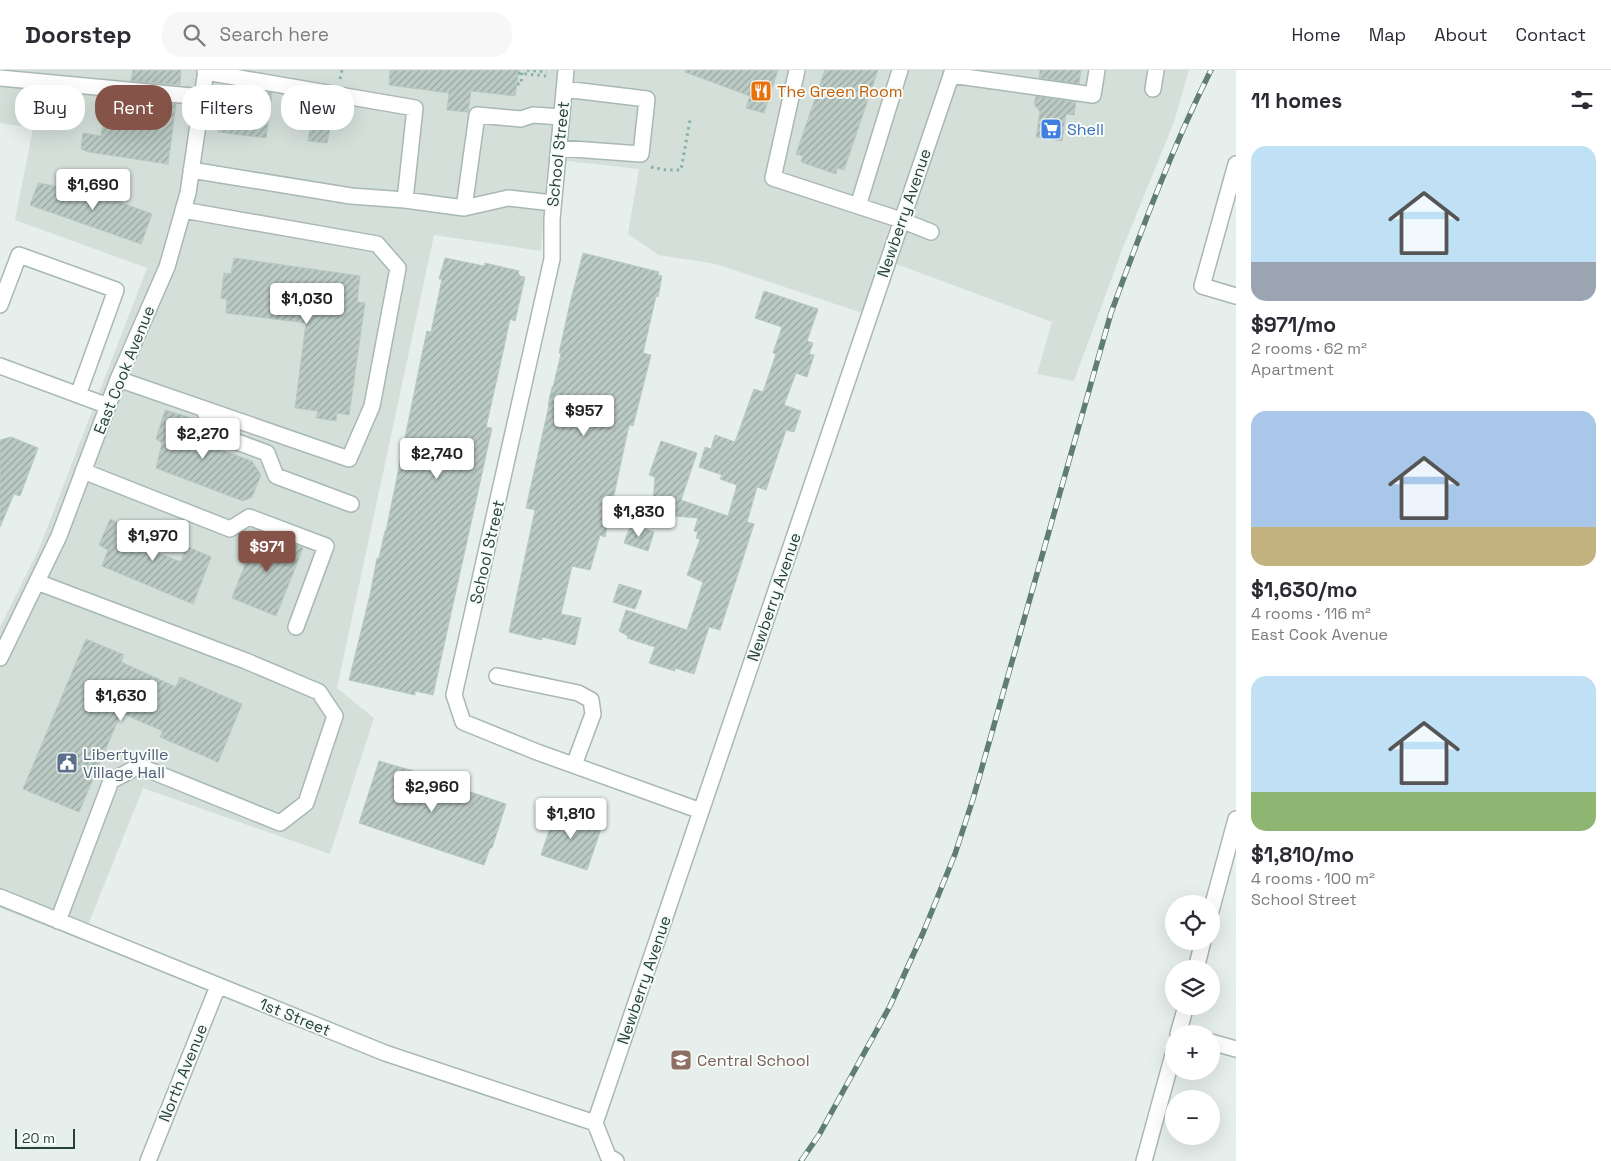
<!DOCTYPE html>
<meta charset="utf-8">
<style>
:root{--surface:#fff;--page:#f7f7f7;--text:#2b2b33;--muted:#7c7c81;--line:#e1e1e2;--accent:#855347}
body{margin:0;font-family:"Space Grotesk",sans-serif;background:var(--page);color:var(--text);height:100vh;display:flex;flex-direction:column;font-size:19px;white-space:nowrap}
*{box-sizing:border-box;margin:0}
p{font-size:16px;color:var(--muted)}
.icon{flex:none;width:28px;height:28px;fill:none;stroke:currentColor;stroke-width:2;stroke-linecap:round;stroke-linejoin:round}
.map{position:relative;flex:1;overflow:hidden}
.details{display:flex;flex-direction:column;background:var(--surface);width:375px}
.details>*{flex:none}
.hud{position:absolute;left:15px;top:15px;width:475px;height:45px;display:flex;gap:10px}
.tools{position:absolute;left:1165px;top:825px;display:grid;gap:10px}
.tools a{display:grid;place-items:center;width:55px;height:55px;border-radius:50%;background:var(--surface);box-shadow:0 5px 20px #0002;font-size:25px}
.scale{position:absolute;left:15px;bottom:12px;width:60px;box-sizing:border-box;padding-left:5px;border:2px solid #24423a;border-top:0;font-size:14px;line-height:18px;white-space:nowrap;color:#24423a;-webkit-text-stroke:4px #f7fbf9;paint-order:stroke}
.price{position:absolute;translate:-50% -42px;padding:0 11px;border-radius:5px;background:#fff;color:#222;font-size:16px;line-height:32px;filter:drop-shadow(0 1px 2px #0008)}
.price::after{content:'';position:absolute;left:50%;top:30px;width:15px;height:11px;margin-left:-8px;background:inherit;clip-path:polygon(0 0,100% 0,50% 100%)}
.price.active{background:var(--accent);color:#fff}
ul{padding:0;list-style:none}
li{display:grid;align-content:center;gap:10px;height:265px;padding:0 15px}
li span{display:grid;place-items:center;height:155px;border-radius:15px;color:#555}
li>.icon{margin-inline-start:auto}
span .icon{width:90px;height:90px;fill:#fffc;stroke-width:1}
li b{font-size:21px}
h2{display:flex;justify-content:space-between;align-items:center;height:60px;padding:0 15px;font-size:21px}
.chip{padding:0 18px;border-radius:20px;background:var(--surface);box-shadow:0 5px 20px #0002;font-size:18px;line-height:45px}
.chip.active{background:var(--accent);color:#fff}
header{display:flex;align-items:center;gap:30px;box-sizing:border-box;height:70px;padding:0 25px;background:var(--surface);border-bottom:1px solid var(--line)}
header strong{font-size:24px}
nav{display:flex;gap:28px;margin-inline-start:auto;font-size:18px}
.search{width:350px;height:45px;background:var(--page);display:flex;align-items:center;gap:12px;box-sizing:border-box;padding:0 18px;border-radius:20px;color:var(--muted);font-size:19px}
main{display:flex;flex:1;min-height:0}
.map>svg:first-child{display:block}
.built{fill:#d4dfda}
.building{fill:url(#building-hatch);stroke:#b8c9c2}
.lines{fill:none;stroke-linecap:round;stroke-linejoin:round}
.minor-casing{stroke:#a8b8b2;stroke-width:18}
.path{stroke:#86b3a5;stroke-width:3;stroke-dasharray:2.5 4;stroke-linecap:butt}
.minor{stroke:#fff;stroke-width:15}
.rail-casing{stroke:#5f7d75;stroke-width:5.5}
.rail{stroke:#f7fbf9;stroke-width:4;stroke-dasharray:11;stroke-linecap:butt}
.labels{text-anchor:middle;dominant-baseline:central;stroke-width:4;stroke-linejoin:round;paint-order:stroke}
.food-label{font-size:16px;fill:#c56008;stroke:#f7fbf9;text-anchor:start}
.shop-label{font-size:16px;fill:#366cbe;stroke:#f7fbf9;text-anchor:start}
.street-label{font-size:16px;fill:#24423a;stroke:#f7fbf9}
.service-label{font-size:16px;fill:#4e5e75;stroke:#f7fbf9;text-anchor:start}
.education-label{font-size:16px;fill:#785e54;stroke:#f7fbf9;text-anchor:start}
</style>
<header>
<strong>Doorstep</strong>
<div class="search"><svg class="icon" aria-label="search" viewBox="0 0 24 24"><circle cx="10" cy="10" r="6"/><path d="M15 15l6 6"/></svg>Search here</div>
<nav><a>Home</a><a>Map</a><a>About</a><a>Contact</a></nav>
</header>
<main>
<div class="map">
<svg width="1236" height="1091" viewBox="0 0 1236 1091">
<defs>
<pattern id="building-hatch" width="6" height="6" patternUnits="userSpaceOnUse" patternTransform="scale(1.25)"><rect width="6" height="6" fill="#bbcac4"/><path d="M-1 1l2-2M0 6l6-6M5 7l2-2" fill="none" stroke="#98a6a0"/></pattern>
</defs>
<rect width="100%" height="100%" fill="#e6efeb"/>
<path class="built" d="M0 0H1189L1174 52 1122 180 1074 311 1037 304 1052 252 880 188 862 243 716 194 659 185 628 164 639 99 549 89 541 181 434 165 337 618 374 648 330 784 143 718 82 870 0 838V557L39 479 147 198 15 150 33 58 0 53Z"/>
<path class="building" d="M133 0H181L180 15 131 11Z
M390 0H519L515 26 471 21 468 42 447 40 449 23 389 15Z
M685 0H778L764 43 746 38 750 26 685 2Z
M825 0H878L844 100 837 98 836 104 801 92 803 86 796 84Z
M1040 0H1081L1079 14 1039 8Z
M226 15 272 23 266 68 218 62 222 41H223Z
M1036 26 1076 32 1074 45 1066 44 1062 71 1036 67 1040 42 1034 34Z
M109 28 176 34 168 94 89 82 81 79 83 63 101 66 105 43H108Z
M314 33 335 36 327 73 308 71Z
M38 113 98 124 152 144 141 174 30 135Z
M583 183 659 202 658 205 662 206 658 227 656 226 643 283 651 285 633 356 629 355 605 467 600 465 590 500 572 496 561 544 581 548 575 575 542 567V570L509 562 535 440 526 438 549 335H548L552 317H553L561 284 559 283 570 233Z
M234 188 360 206 357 232 365 233 349 345 337 343 336 351 316 348 318 341 295 338 306 253 226 243 227 229 221 228 224 203 231 204Z
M445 188 484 196 485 193 519 201 518 204 520 205 519 206 525 207 515 251 510 249 503 282 486 357 492 358 433 625 415 621V625L349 610 370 525 377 488H379L385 461H386L422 284 427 261 431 262 442 209H439Z
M764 221 818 239 807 271 813 273 809 284 814 285 807 307 796 303 784 335 801 341 794 362 786 360 766 420 757 417 747 452 754 454 720 560 709 557 694 604 675 598V601L649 593 655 577 627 568 628 566 619 561 626 540 687 560 703 512 687 505 700 469 696 468 698 462 694 461 698 448 652 444 655 407 649 405 661 371 697 383 681 430 728 446 737 415 720 409 722 405 699 397 705 377 711 379 715 365 735 372 754 319 763 322 776 284 773 283 782 257 755 248Z
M165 340 191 348 195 360 198 362 200 373 252 391 261 405 252 427 243 431 156 398 162 373 156 369Z
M11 367 38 378 20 426 14 424 0 457V370Z
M110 449 121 454 122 450 149 461 143 477 181 492 186 476 211 487 193 534 102 496 108 480 99 475Z
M631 454 654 462 648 481 624 473Z
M258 461 303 478 276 546 232 528Z
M619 514 642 521 635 539 613 532Z
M86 569 124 585 121 592 176 617 180 607 242 634 218 692 160 667 163 661 121 643 79 742 23 719Z
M379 691 441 709V712L506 734 492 778H490L484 795 359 753Z
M556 740 602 756 587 800 541 785Z"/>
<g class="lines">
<g class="minor-casing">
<path id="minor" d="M566 0 552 149V189L454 625 463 652 537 682 701 741
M797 0 773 108 901 150 931 162
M205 2 415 38 405 130
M951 5 1093 25 1097 0
M0 8 202 27
M1153 19 1156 0
M559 78 641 84 647 29 564 19
M1236 94 1202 216 1236 226
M191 100 351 126 405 130 464 138 508 128 553 133
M858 136 900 0
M464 138 477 45 521 49 533 45 562 47
M0 235 19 185 116 220 78 325
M0 296 108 336
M118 309 349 389 372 336 398 198 377 174 183 140
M204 339 213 363 267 383 276 406 351 434
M83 401 230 459 249 447 326 476 296 557
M37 512 246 591 319 622 335 646 306 733 280 753 139 696 111 711 58 851
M0 588 59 466 118 309 167 197 188 123 206 0
M497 606 578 623 591 630 593 644 574 695
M0 827 385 983 595 1053
M1211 841 1236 749
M1196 899 1203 871
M1178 964 1186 936
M1211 972 1236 979
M595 1053 953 0
M595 1053 608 1086 616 1091
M148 1091 218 916
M1144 1091 1174 981"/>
</g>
<path class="path" d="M527 0 547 2
M518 3 546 6
M340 9 342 0
M517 14H521L522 0
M651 97 666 100H681L690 50"/>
<use href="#minor" class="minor"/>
<g class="rail-casing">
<path id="rail" d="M801 1091 819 1065 890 936 923 863 955 784 973 729 1111 243C1141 161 1172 78 1211 0"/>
</g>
<use href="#rail" class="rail"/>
</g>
<defs>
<g id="restaurant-square" transform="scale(1.125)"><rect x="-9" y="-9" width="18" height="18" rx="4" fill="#e8710a" stroke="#f7fbf9"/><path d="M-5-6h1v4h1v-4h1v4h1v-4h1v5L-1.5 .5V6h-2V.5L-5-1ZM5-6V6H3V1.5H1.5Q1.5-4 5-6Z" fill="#fff"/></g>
<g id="supermarket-square" transform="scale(1.125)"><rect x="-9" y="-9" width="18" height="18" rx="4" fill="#3f7fe0" stroke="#f7fbf9"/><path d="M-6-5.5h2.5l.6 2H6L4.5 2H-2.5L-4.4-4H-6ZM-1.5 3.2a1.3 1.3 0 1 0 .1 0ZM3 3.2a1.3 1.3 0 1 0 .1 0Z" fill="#fff"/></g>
<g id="civic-square" transform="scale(1.125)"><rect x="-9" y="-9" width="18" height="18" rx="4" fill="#5c6f8a" stroke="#f7fbf9"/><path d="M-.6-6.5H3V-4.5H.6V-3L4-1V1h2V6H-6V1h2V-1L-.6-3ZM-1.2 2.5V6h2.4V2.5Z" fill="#fff"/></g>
<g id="school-square" transform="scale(1.125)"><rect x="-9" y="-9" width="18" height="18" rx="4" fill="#8d6e63" stroke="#f7fbf9"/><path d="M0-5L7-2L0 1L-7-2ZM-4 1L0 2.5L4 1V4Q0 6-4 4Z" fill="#fff"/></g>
</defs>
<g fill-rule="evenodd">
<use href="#restaurant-square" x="761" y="21"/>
<use href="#supermarket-square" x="1051" y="59"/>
<use href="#civic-square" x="67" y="693"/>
<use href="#school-square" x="681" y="990"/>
</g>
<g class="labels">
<g class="food-label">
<text x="777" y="21">The Green Room</text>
</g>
<g class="shop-label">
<text x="1067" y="59">Shell</text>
</g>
<g class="street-label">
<text transform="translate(558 84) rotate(-84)">School Street</text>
<text transform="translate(904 143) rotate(-71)">Newberry Avenue</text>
<text transform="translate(124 300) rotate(-68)">East Cook Avenue</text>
<text transform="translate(487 482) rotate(-77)">School Street</text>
<text transform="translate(774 527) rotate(-71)">Newberry Avenue</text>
<text transform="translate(644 910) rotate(-71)">Newberry Avenue</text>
<text transform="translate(295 947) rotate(22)">1st Street</text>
<text transform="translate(183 1003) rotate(-68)">North Avenue</text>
</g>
<g class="service-label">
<text x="83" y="684">Libertyville<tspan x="83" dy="18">Village Hall</tspan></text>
</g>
<g class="education-label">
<text x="697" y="990">Central School</text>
</g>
</g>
</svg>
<div class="tools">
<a><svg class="icon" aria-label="locate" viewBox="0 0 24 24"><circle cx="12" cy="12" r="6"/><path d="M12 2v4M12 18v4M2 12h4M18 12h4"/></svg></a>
<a><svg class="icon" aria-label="layers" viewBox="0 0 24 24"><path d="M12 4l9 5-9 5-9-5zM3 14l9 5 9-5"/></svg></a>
<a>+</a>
<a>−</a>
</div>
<div class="scale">20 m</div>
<b class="price" style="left:93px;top:141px">$1,690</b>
<b class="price" style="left:307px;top:255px">$1,030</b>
<b class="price" style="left:584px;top:367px">$957</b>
<b class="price" style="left:203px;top:390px">$2,270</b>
<b class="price" style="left:437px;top:410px">$2,740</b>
<b class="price" style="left:639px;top:468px">$1,830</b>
<b class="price" style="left:153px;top:492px">$1,970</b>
<b class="price active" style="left:267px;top:503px">$971</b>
<b class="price" style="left:121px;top:652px">$1,630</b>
<b class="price" style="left:432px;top:743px">$2,960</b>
<b class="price" style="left:571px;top:770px">$1,810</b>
<div class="hud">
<a class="chip">Buy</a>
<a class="chip active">Rent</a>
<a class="chip">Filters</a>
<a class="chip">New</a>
</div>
</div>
<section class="details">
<h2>11 homes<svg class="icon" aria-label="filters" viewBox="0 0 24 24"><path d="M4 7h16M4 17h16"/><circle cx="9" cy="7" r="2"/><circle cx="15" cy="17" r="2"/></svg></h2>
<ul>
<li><span style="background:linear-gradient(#bfe0f5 75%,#9aa5b1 0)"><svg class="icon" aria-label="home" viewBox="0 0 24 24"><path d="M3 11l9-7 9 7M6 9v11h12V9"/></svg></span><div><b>$971/mo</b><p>2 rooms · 62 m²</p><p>Apartment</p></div></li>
<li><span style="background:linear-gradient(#a9c7e8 75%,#c2b280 0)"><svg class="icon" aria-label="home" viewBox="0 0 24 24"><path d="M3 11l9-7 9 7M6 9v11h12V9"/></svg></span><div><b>$1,630/mo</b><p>4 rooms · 116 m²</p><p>East Cook Avenue</p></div></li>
<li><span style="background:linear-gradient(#bfe0f5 75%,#8fb573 0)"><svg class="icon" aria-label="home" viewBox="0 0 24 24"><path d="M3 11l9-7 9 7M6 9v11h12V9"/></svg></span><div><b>$1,810/mo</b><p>4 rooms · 100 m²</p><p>School Street</p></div></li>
</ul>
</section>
</main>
